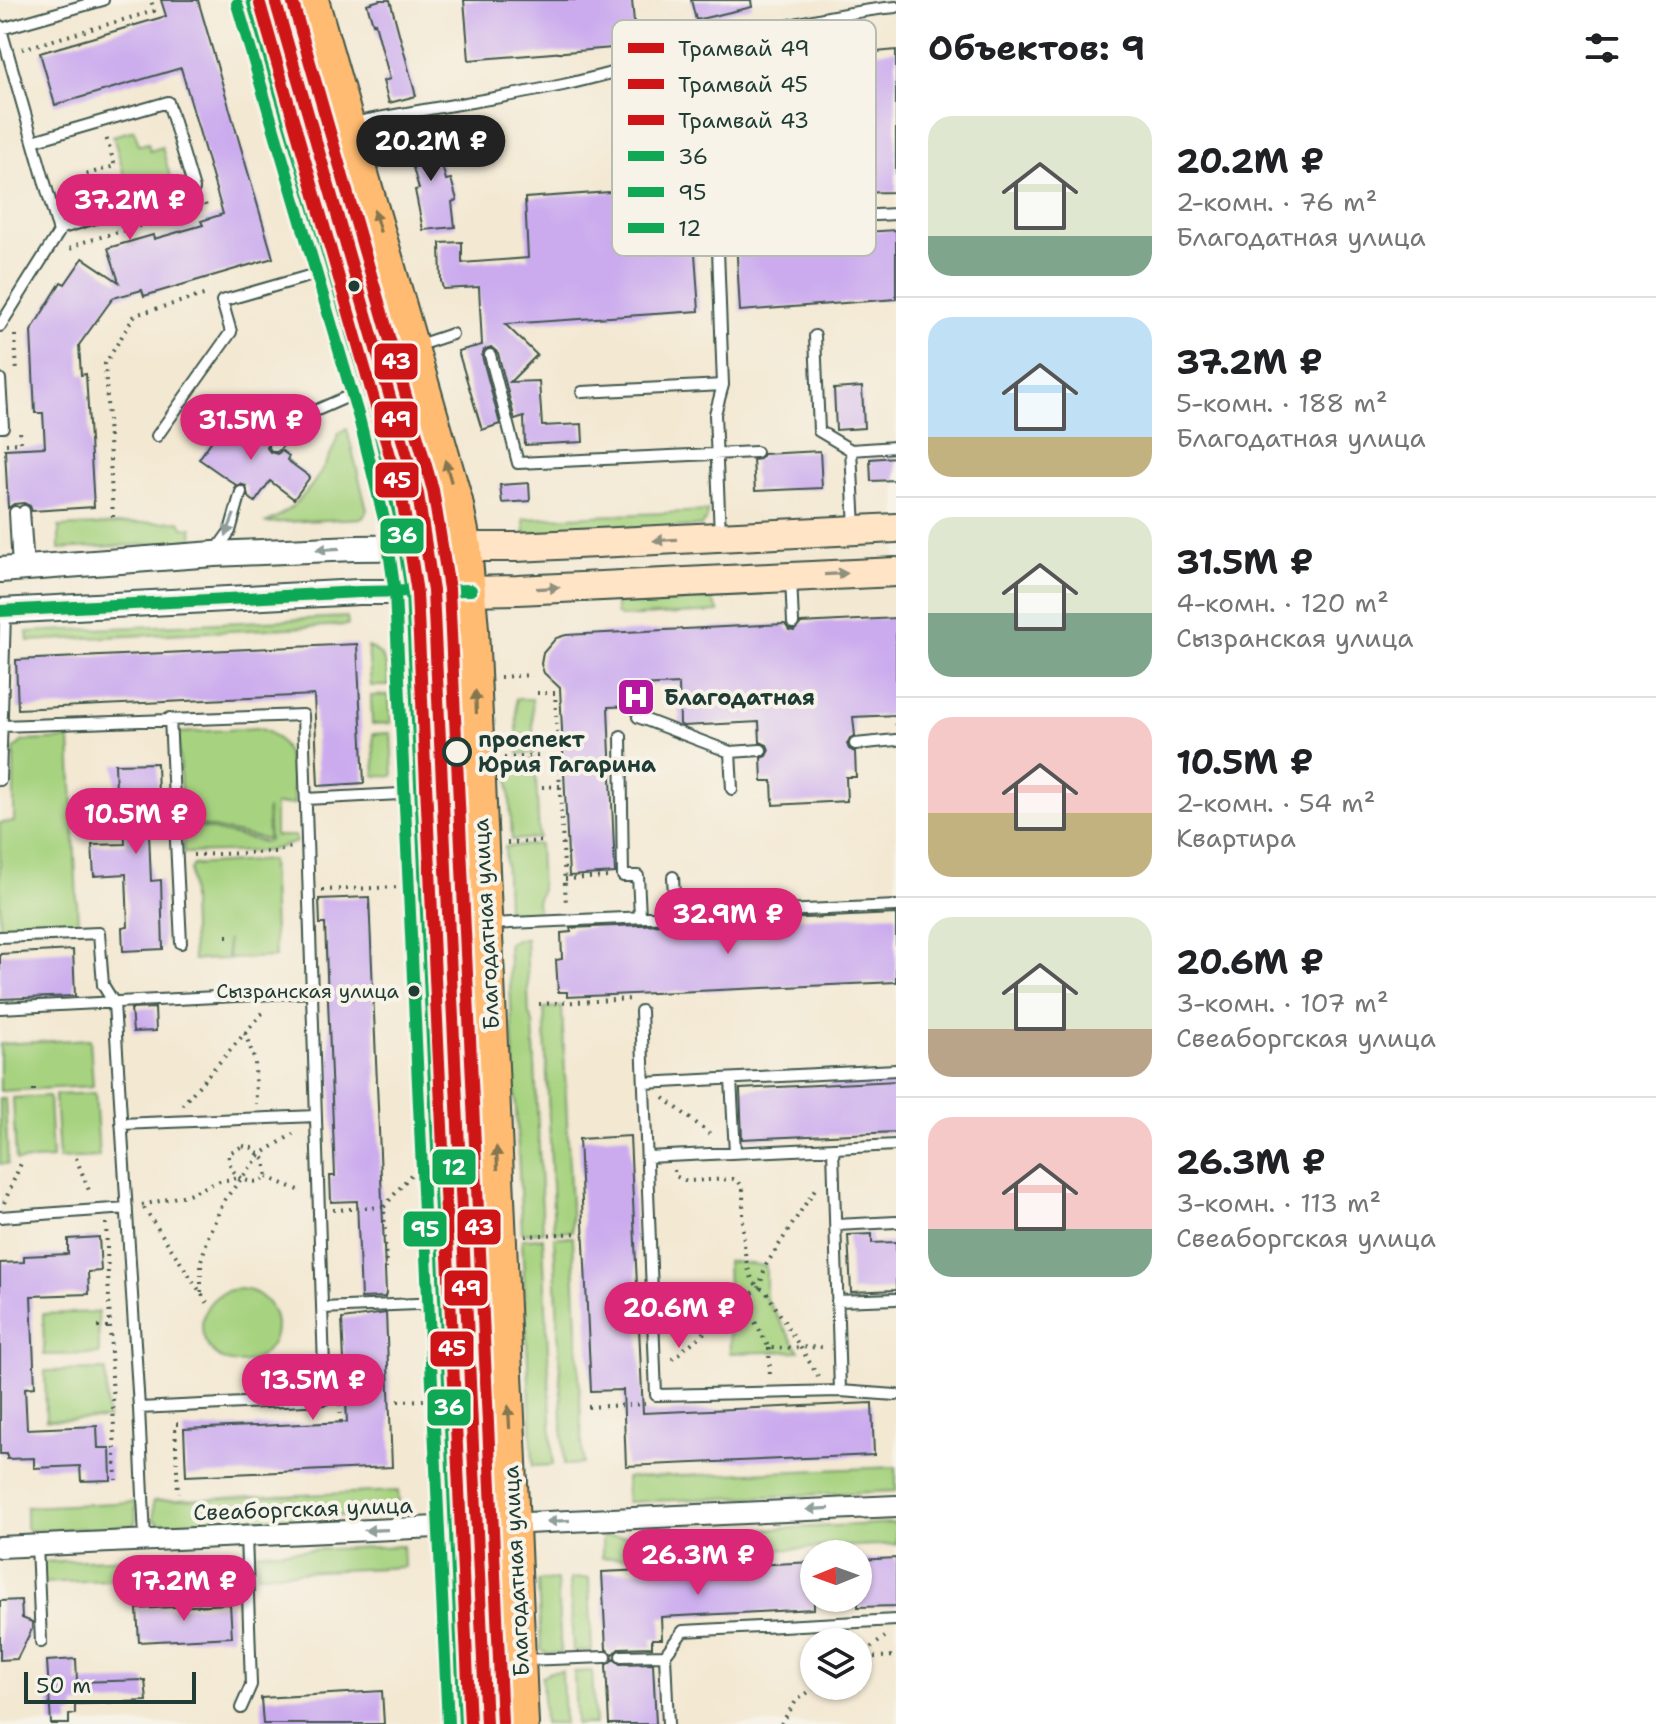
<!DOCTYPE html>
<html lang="ru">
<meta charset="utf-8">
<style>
:root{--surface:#fff;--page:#f2f2f2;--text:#202124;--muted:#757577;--line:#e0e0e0;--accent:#db2777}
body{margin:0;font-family:"Shantell Sans",sans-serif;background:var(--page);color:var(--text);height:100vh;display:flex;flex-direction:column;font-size:30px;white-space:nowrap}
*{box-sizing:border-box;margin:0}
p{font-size:26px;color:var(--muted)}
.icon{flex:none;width:44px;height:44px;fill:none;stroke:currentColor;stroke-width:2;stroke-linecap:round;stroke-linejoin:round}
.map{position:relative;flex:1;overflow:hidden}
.drawer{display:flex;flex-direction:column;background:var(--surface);width:760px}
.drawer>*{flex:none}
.needle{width:52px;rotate:269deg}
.fabs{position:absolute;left:800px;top:1540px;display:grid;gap:16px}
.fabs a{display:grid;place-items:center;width:72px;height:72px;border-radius:50%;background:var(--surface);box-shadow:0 2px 6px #0004;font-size:40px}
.scale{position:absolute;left:24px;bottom:20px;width:172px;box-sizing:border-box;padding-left:8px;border:4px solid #1f3d34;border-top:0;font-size:22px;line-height:28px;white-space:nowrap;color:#1f3d34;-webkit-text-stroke:6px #f7f3e8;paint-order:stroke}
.price{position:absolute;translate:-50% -68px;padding:0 18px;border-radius:28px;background:var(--accent);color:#fff;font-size:26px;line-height:52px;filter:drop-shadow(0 2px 4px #0008)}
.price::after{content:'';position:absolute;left:50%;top:48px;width:24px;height:18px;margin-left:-12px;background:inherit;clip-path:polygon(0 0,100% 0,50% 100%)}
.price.selected{background:#222;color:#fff}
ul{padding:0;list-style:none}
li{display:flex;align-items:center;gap:24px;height:200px;padding:0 32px}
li+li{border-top:2px solid var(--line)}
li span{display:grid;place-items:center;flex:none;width:224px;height:160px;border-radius:24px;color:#555}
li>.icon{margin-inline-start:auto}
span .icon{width:96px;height:96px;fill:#fffc;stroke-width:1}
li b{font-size:34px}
h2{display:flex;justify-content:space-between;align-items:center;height:96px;padding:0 32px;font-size:34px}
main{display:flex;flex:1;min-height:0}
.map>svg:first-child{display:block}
.green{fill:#a7d380;stroke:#63885a;stroke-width:2}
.building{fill:#cbabee}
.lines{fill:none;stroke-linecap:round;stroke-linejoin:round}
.service-casing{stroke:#3f574c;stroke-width:14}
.minor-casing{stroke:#3f574c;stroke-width:24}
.tertiary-casing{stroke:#3f574c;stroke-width:28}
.secondary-casing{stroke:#3f574c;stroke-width:32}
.primary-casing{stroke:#3f574c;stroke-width:34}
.path{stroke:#3f574c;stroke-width:4;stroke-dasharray:2 6;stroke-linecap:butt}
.service{stroke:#fff;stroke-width:10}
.minor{stroke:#fff;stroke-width:20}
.tertiary{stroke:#fff;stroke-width:24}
.secondary{stroke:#ffe4c6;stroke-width:28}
.primary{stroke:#ffbb71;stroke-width:30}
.bus-1-casing{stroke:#f7f3e8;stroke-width:18}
.bus-2-casing{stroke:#f7f3e8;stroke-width:18}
.bus-3-casing{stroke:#f7f3e8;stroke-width:18}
.bus-1{stroke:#10a855;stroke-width:12}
.bus-2{stroke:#10a855;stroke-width:12}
.bus-3{stroke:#10a855;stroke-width:12}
.tram-1-casing{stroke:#f7f3e8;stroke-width:18}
.tram-2-casing{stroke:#f7f3e8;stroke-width:18}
.tram-3-casing{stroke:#f7f3e8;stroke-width:18}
.tram-1{stroke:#ce1417;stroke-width:12}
.tram-2{stroke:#ce1417;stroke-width:12}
.tram-3{stroke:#ce1417;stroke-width:12}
.oneway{fill:#84764f}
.oneway2{fill:#8f9e9a}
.oneway3{fill:#8f907d}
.bus-dot{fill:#1f3d34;stroke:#f7f3e8;stroke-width:3}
.stop-dot{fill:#f7f3e8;stroke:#1f3d34;stroke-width:4}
.labels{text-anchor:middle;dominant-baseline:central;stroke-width:8;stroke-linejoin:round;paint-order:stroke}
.bus-label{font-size:20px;fill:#1f3d34;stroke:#f7f3e8;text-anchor:end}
.poi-label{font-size:22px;font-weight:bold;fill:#1f3d34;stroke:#f7f3e8;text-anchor:start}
.stop-label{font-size:22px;font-weight:bold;fill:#1f3d34;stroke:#f7f3e8;text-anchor:start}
.street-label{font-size:22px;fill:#1f3d34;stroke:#f7f3e8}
.key{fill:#f7f3e8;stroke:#b6bcb2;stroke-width:2}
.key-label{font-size:22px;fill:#1f3d34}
.line-badge{stroke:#f7f3e8;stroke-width:3}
.badge-label{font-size:22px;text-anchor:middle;font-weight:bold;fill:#fff}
</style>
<main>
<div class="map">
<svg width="896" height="1724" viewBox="0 0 896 1724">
<rect width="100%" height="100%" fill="#f7f3e8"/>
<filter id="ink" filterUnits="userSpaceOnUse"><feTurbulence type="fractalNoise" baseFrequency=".0125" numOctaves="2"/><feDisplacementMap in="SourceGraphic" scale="16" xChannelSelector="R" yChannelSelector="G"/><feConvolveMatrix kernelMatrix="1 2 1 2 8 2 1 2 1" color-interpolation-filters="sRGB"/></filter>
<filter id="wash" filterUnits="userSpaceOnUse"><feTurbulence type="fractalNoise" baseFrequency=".006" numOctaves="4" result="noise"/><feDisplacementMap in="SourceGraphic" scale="32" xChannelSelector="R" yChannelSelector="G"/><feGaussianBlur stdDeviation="1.8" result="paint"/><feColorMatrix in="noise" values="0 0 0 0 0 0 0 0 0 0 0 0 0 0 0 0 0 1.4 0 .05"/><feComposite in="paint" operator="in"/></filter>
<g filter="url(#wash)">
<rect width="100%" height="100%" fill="#f3e8d2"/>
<path class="green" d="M134 130 139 145 148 143 150 151 162 147 173 187 131 199 113 136Z
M347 429 367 510 363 518 265 523C302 508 327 469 339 433Z
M708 511 705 522 701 526 525 534 524 519Z
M180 521 183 527 192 528 193 542 59 549V527Z
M711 598 719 612 620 617 616 613V603Z
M347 617 348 625 28 641 27 632Z
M368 647C386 653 388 669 389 686H371Z
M389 695 391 723 372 724 371 696Z
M516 699H532L534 753 518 754Z
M257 728C294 737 291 772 294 804L275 805V836H295L297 842 267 851 184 853 182 823 263 842 269 841 267 808 268 840 181 821V816L187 815H182L178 733Z
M391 733 393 776H375L373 734Z
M70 739 78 925 0 929V823L14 822V749L23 741Z
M535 759 539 838 512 840 508 761Z
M539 844 541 891 537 902 538 914H514L507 911 505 847Z
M271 860 275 957 229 959 227 939V959L193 960 190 870 193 865Z
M516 939H526L529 1014 533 1022 543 1232 522 1233 508 943Z
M562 1007 572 1231 554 1232 544 1008Z
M90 1039 93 1086 0 1091V1044Z
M95 1093 99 1157 59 1159 55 1095Z
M49 1096 52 1159 16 1161 13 1098Z
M0 1099H5L8 1164H0Z
M554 1237H573L583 1464 564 1465Z
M543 1238 553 1465 533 1466 522 1239Z
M727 1261 766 1266V1299L799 1351 730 1353Z
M202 1326a37 37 0 1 1 74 0a37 37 0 1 1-74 0Z
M98 1312 99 1354 44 1355 43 1314Z
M106 1370 107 1419 46 1420 45 1371Z
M896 1467V1491L627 1502 626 1478Z
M398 1491 400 1513 160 1524 154 1519 153 1501Z
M135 1502 136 1519 133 1526 29 1531 26 1527V1507Z
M896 1523V1544L602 1558V1537Z
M403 1546 404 1567 258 1574 257 1552Z
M239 1553 240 1574 43 1583 42 1562Z
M589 1578 592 1651 573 1652 570 1579Z
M557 1580 561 1653 548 1654 541 1650 538 1581Z
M562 1671 564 1724H544L542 1676 550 1672Z
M592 1671 595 1724H576L574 1672Z"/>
<g id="blocks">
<path class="building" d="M161 0H198L273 258 144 296 142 290 113 298 79 345 81 375 86 374 94 507 32 511 30 506 24 503 14 504 8 508 5 449 45 447 43 413H35L31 331 61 282 65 284 83 258 119 282 108 248 153 235 154 239 203 225 201 221 223 214 181 68 55 105 40 53 166 16Z
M380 0H390L416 96 389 103 383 81 390 79 375 23 373 24 367 4Z
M464 0H632L636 46 469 60Z
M691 0H751L752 7 696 20Z
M896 50V192L691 196 699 311 505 324 537 355 510 382 539 381 542 426 582 424 583 442 525 445 524 417 515 420 498 353 491 347 484 350 482 356 500 424 482 430 458 351 482 345 479 287 443 289 441 281 440 243 462 242V263L528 258 525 198 652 189 643 154 873 149 872 93 851 96 846 55Z
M427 130 429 140 435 139 446 180 451 179 457 200 452 202 455 227 423 230 415 190 419 189 404 136Z
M896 230V299L740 311 736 240Z
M862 387 864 428 836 430 834 389Z
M229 416 266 443 268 441 267 448 270 452 277 454 282 451 289 456 287 460 310 477 294 499 270 481 255 502 248 497 246 486 240 484 234 488 236 485 199 459Z
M820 451 822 488 755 491 753 460 760 459 763 454Z
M896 457V480L871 481 870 459Z
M529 483 530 501 502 503 500 485Z
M896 618V715L853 717 855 736 850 738 847 744 849 749 855 752 856 777H846L847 801 773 805 772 781H762L761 758 766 756 769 750 767 745 760 742 759 722 683 726 680 724 679 684 639 686 640 706 608 707 615 873 569 876 560 688 544 673 541 664 543 653 556 638 566 635 785 624 789 630 794 631 801 623Z
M357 644 364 783 318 786 314 695 18 709 16 660Z
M157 763 159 833H149L151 881 161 880 163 949 123 951 122 928 128 927 126 874 94 876 92 845 125 844 123 791H116L115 764Z
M369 897 386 1293 385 1297 361 1298 357 1201 331 1202 330 1176H335L325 924H320L319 899Z
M896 914V982L567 997V992H558L556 960 562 959 561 933 571 932 570 928Z
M73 950 75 996 0 999V954Z
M155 1008 156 1031 133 1032 131 1009Z
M896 1081V1132L742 1139 740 1089Z
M630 1136 643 1413 872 1403 874 1455 626 1466 623 1390 591 1391 579 1139Z
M872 1234V1243L896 1242V1290L851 1292 848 1235Z
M99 1237 101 1271 88 1272 89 1294 31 1296 35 1387 25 1388 27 1429 97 1426 98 1448H110L111 1480 81 1481 80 1466 34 1468V1458L7 1459V1454H0V1263L24 1262V1256L68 1254V1239Z
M386 1313 392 1467 186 1476 184 1429 347 1422 342 1319Z
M896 1558V1606L858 1607V1560Z
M814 1562V1609L661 1617 662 1639H652V1647L620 1648 613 1654 606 1649 602 1572Z
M21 1600 22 1618 32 1622V1629L17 1659 0 1660V1601Z
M230 1604 232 1637 139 1642 137 1609Z
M76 1659 77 1682 145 1680 147 1701 78 1704 75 1706V1714L69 1715V1724H51L47 1661Z
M614 1659 620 1664 653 1663 656 1724H609L606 1665Z
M382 1691 384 1724H263L261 1698Z"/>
</g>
</g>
<g filter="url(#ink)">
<use href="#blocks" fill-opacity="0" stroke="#3f574c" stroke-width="2"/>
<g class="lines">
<g class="service-casing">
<path id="service" d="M808 22 825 124
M0 26 59 232 0 326
M1 29 103 0
M352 123C422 109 493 100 563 85 673 60 783 18 896 7
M33 141 168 102 194 189 59 229
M815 336 819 431 851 450
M416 346 452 334
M490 355 518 463 756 452
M0 379 3 427H0
M582 392 723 385
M157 436 231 332 222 301 330 270
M275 446 299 418 365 389
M24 511 28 568
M15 512 18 569
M855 528 851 450 896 447
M720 535 715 414 723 385 717 223 896 214
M215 552 230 531 241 492
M791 577 793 623
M638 717 730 752 761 750
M170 718 181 943
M2 726 303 715 325 1399 139 1408
M621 736 623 876H638L640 916
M855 744 896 740
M730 752 732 789
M0 780 5 613
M306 799 419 793
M673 877 675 914
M488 924 896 906
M0 937 99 933 103 985 114 1003 139 1408 145 1539
M0 1008 312 992
M641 1011 656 1395 840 1391 896 1395
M731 1079 735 1153
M644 1083 896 1070
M121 1124 316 1116
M833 1148 840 1391
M647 1157 896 1145
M0 1217 127 1208
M836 1225 896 1222
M837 1301 896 1299
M322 1308 440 1303
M37 1544 41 1642
M621 1656 665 1655
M524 1660 606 1657
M241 1708 251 1685 246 1535
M668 1724 665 1655 683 1631 896 1620"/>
</g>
<g class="minor-casing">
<path id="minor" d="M0 1547 896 1506"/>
</g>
<g class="tertiary-casing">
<path id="tertiary" d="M0 570 214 554 355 548 466 547
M0 611 359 592H411"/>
</g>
<g class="secondary-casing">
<path id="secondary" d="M466 547H516L896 528
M411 592 518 590 896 572"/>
</g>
<g class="primary-casing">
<path id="primary" d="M252 0C282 103 313 206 344 309 372 402 401 495 411 592L464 1724
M313 0 457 501 466 547 473 629 523 1724"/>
</g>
<path class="path" d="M22 49 154 11 151 0
M93 203 84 175 115 166 106 137
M70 249 80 243 206 207 204 200
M15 335 17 374
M6 444 21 443 20 431
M113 517 105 364 135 315 207 294
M500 677 532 675
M537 693H555L566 905
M895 715 896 725
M504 758 540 756
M542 787 560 786
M507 843 545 841
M193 855 275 852 291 847
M565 879 609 877
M322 890 401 887
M226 936H228
M539 1004 632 999
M245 1033 255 1061 256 1104
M34 1089V1097
M664 1098 714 1137
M182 1105 266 1009
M243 1146 252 1148 265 1160 267 1177C250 1190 226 1174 229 1153Z
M76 1158 90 1193
M674 1170 675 1176 687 1181 733 1179 739 1182 743 1188C744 1213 738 1283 765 1290L818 1376
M267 1177 301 1191
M4 1203 22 1161
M142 1205 186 1195 220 1181 240 1178
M384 1207 413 1172
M144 1208 209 1305
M333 1210 384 1207 386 1269
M106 1223 116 1480
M525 1236 579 1233
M201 1292V1261L209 1234 225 1199 261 1154 293 1134
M744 1301 769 1348 823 1347
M98 1327H111
M769 1348 770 1378
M672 1359 759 1288 766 1265 817 1186
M398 1401 425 1400
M340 1404 341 1422
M588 1407 645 1404
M178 1424H175L178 1493
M858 1657 885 1637
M858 1658 896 1656
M781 1724 796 1701 817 1686"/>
<use href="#service" class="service"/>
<use href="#minor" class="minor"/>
<use href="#tertiary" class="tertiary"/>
<use href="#secondary" class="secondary"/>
<use href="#primary" class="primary"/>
<g class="bus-1-casing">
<path id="bus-1" d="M252 0 375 414 400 520 411 592 464 1724
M0 611 359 592 471 590"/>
</g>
<g class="bus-2-casing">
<path id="bus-2" d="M237 4 359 418 385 523 395 593 448 1724"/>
</g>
<g class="bus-3-casing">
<path id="bus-3" d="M269 0 390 410 416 517 427 590 480 1723"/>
</g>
<use href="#bus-1" class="bus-1"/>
<use href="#bus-2" class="bus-2"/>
<use href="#bus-3" class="bus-3"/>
<g class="tram-1-casing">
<path id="tram-1" d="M275 0 418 494 433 591 486 1724"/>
</g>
<g class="tram-2-casing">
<path id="tram-2" d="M260 4 402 497 417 593 470 1724"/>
</g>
<g class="tram-3-casing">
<path id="tram-3" d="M292 0 433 490 449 589 502 1723"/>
</g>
<use href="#tram-1" class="tram-1"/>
<use href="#tram-2" class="tram-2"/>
<use href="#tram-3" class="tram-3"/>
</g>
<defs><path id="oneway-solid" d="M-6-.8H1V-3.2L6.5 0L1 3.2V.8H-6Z" transform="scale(2)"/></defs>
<g class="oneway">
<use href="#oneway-solid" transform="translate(377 221) rotate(-106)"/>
<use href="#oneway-solid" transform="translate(448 471) rotate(-106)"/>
<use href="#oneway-solid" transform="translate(476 702) rotate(-92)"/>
<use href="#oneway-solid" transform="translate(497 1158) rotate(-93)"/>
<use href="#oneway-solid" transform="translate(509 1417) rotate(-93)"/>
</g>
<g class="oneway2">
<use href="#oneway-solid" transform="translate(230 525) rotate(111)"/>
<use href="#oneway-solid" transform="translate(328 549) rotate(177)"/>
<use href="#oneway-solid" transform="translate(818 1509) rotate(177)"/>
<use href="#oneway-solid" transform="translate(558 1521) rotate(177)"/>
<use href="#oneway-solid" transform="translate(376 1530) rotate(178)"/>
</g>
<g class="oneway3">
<use href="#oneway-solid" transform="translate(665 540) rotate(177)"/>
<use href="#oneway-solid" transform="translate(836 574) rotate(-3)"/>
<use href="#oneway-solid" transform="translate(548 588) rotate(-3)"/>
</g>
</g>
<defs>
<g id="hospital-square" transform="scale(2)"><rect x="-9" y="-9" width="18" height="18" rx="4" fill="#b5179e" stroke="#f7f3e8"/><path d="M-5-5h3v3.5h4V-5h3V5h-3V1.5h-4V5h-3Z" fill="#fff"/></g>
</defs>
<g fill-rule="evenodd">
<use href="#hospital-square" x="636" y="697"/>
</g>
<g class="bus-dot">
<circle cx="354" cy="286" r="7"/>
<circle cx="414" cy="991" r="7"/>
</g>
<circle class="stop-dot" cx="457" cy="752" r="13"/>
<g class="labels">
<g class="bus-label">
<text x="399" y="991">Сызранская улица</text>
</g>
<g class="poi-label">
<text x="664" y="697">Благодатная</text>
</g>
<g class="stop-label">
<text x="478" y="739">проспект<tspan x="478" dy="25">Юрия Гагарина</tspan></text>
</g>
<g class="street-label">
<text transform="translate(486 924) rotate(-93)">Благодатная улица</text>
<text transform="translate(303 1509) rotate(-2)">Свеаборгская улица</text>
<text transform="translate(516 1571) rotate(-93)">Благодатная улица</text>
</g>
</g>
<rect x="612" y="20" width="264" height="236" rx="12" class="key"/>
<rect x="628" y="43" width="36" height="10" fill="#ce1417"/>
<rect x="628" y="79" width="36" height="10" fill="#ce1417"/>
<rect x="628" y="115" width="36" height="10" fill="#ce1417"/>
<rect x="628" y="151" width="36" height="10" fill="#10a855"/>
<rect x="628" y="187" width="36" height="10" fill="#10a855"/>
<rect x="628" y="223" width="36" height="10" fill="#10a855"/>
<g class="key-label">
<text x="678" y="56">Трамвай 49</text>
<text x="678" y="92">Трамвай 45</text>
<text x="678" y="128">Трамвай 43</text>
<text x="678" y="164">36</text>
<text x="678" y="200">95</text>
<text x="678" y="236">12</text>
</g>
<g class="line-badge">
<rect x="373" y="342" width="46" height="39" rx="8" fill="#ce1417"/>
<rect x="373" y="400" width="46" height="39" rx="8" fill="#ce1417"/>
<rect x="374" y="461" width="46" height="38" rx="8" fill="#ce1417"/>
<rect x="379" y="517" width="46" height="38" rx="8" fill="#10a855"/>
<rect x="431" y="1148" width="46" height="38" rx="8" fill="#10a855"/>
<rect x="456" y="1208" width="46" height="38" rx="8" fill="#ce1417"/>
<rect x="402" y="1210" width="46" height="38" rx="8" fill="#10a855"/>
<rect x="443" y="1269" width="46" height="38" rx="8" fill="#ce1417"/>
<rect x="429" y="1330" width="46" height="38" rx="8" fill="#ce1417"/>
<rect x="426" y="1388" width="46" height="39" rx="8" fill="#10a855"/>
</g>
<g class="badge-label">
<text x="396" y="369">43</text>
<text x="396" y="427">49</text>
<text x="397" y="488">45</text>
<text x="402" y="543">36</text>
<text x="454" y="1175">12</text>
<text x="479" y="1235">43</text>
<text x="425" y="1237">95</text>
<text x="466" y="1296">49</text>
<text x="452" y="1356">45</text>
<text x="449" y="1415">36</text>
</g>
</svg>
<div class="fabs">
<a><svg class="needle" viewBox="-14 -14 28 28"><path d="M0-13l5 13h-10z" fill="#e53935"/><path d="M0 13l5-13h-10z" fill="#757577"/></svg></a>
<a><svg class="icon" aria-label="layers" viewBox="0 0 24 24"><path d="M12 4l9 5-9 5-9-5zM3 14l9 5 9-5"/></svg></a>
</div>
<div class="scale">50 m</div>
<b class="price selected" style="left:431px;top:183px">20.2M ₽</b>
<b class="price" style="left:130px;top:242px">37.2M ₽</b>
<b class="price" style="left:251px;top:462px">31.5M ₽</b>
<b class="price" style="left:136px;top:856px">10.5M ₽</b>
<b class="price" style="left:728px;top:956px">32.9M ₽</b>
<b class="price" style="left:679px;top:1350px">20.6M ₽</b>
<b class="price" style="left:313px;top:1422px">13.5M ₽</b>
<b class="price" style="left:698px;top:1597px">26.3M ₽</b>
<b class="price" style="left:184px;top:1623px">17.2M ₽</b>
</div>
<section class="drawer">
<h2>Объектов: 9<svg class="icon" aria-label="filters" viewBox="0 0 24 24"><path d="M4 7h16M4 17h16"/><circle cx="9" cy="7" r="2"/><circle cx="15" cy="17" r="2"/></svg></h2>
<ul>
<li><span style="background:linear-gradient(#dfe7d0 75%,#7fa58c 0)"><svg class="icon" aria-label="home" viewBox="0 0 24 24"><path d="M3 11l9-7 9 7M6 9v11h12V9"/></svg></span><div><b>20.2M ₽</b><p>2-комн. · 76 m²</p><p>Благодатная улица</p></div></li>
<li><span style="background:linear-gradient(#bfe0f5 75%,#c2b280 0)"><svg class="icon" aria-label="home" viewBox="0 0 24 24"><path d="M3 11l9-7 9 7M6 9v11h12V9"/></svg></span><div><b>37.2M ₽</b><p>5-комн. · 188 m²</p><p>Благодатная улица</p></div></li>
<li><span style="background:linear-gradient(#dfe7d0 60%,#7fa58c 0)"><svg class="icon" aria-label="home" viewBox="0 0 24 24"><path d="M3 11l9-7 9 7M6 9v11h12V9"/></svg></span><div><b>31.5M ₽</b><p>4-комн. · 120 m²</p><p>Сызранская улица</p></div></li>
<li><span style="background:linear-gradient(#f6c9c9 60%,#c2b280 0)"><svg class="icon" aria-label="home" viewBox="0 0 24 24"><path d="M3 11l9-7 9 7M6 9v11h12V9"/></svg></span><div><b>10.5M ₽</b><p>2-комн. · 54 m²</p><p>Квартира</p></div></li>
<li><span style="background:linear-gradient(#dfe7d0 70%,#b9a48a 0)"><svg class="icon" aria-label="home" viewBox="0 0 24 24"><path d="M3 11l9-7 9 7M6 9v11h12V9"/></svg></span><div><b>20.6M ₽</b><p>3-комн. · 107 m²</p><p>Свеаборгская улица</p></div></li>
<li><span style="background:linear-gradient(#f6c9c9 70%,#7fa58c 0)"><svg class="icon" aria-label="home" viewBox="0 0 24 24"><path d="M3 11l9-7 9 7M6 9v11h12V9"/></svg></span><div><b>26.3M ₽</b><p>3-комн. · 113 m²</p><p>Свеаборгская улица</p></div></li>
</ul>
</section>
</main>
